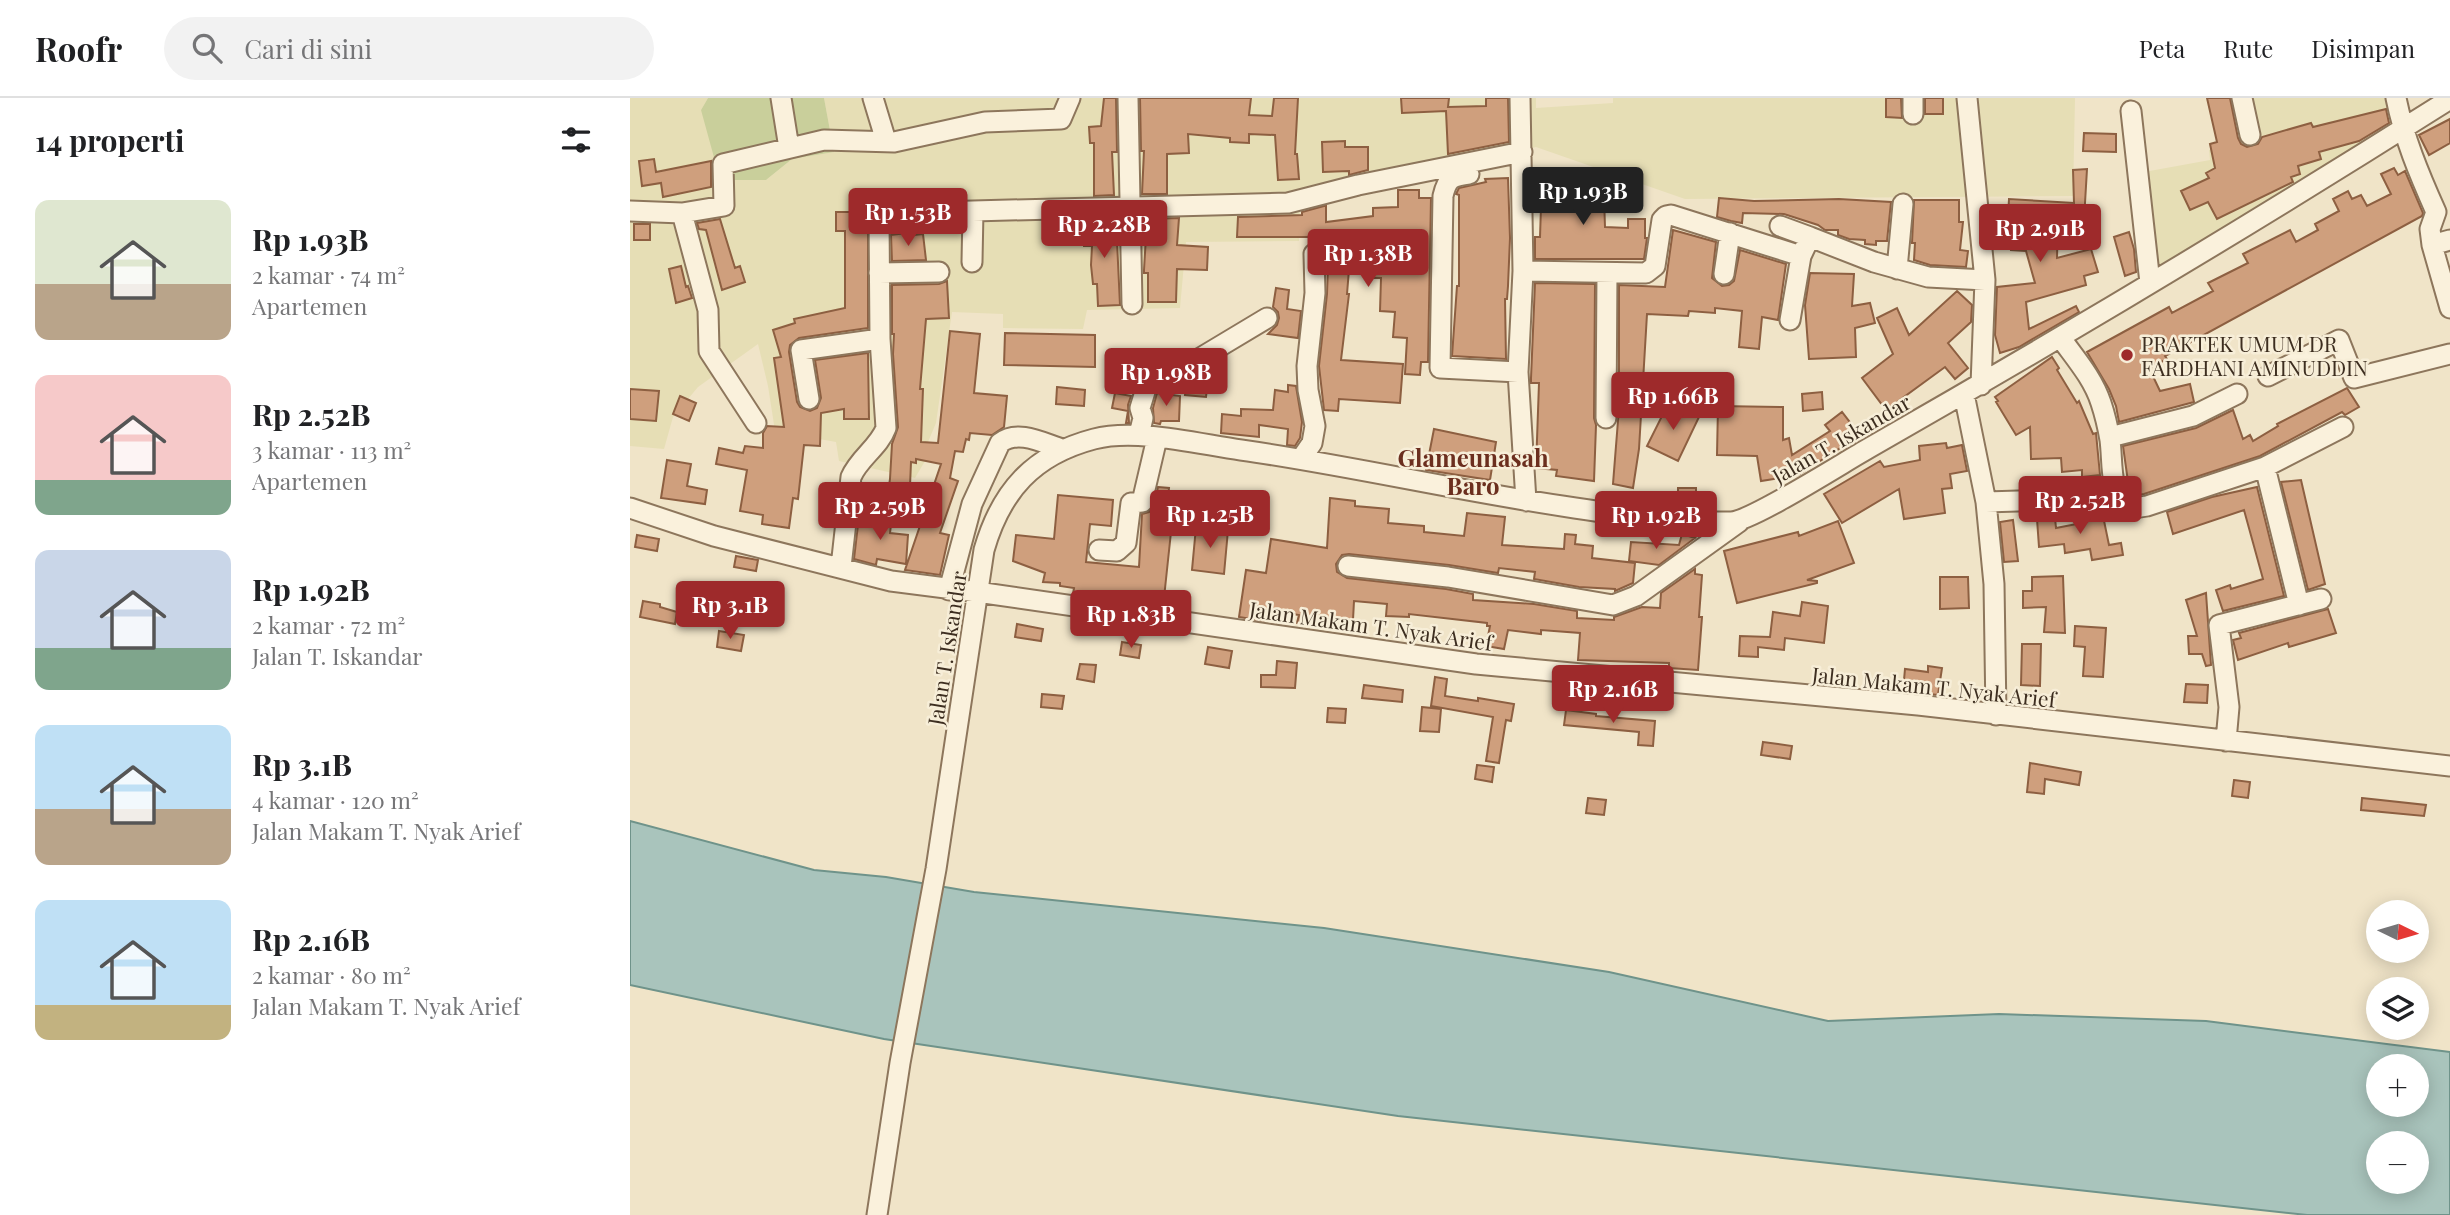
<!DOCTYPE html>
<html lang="id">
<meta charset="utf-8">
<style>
:root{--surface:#fff;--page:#f2f2f2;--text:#202124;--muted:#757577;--line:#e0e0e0;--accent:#9e2a2b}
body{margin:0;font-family:"Playfair Display",serif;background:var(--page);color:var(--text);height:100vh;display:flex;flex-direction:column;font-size:26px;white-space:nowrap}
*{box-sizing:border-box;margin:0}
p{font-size:23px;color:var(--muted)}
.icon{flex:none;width:38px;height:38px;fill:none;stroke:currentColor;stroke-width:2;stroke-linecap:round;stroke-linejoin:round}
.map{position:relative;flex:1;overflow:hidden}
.panel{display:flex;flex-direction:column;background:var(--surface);width:630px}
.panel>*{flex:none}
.needle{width:46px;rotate:95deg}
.buttons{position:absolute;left:1736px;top:802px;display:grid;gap:14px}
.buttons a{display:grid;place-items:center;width:63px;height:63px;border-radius:50%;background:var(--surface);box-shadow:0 4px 18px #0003;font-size:35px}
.price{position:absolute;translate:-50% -60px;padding:0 16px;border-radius:7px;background:var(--accent);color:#fff;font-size:23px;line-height:46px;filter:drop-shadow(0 2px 4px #0008)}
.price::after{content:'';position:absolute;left:50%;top:42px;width:21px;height:16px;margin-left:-10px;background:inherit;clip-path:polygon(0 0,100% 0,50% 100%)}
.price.current{background:#222;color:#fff}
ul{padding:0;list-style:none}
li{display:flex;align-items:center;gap:21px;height:175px;padding:0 35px}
li span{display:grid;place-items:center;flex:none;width:196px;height:140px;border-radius:14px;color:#555}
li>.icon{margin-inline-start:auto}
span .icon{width:84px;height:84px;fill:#fffc;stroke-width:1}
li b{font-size:30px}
h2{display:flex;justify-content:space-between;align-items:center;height:84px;padding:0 35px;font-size:30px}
header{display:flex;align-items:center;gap:42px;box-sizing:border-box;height:98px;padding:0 35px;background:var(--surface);border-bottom:2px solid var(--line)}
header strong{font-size:33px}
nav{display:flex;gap:38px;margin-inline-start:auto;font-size:24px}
.search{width:490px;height:63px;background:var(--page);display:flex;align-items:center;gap:18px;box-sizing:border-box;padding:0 24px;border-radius:38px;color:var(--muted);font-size:26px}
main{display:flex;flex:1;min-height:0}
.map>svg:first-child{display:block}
.farmland{fill:#e6deb5}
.green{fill:#c9cf9b}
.water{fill:#a9c4bc;stroke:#6f938a;stroke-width:2;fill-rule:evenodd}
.building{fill:#cf9f7d;stroke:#8d5f41;stroke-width:2}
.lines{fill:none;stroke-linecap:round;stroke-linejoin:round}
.minor-casing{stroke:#8d765c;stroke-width:23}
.minor{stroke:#faf1dc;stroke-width:19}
.poi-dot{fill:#9e2a2b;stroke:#f7eed8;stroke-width:2.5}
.labels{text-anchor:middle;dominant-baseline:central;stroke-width:5;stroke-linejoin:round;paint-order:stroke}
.poi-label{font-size:21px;fill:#3d2e20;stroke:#f7eed8;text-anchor:start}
.street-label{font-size:21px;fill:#3d2e20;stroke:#f7eed8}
.quarter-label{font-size:24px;font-weight:bold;fill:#6b2e1e;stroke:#f7eed8}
</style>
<header>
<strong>Roofr</strong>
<div class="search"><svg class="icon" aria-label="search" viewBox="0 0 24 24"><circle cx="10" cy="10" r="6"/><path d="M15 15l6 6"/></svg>Cari di sini</div>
<nav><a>Peta</a><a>Rute</a><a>Disimpan</a></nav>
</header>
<main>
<section class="panel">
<h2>14 properti<svg class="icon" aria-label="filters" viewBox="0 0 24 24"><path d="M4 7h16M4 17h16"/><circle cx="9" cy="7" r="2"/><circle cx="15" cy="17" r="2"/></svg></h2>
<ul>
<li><span style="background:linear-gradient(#dfe7d0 60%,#b9a48a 0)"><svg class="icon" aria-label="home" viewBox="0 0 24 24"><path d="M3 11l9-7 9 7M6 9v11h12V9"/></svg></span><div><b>Rp 1.93B</b><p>2 kamar · 74 m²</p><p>Apartemen</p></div></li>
<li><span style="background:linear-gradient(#f6c9c9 75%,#7fa58c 0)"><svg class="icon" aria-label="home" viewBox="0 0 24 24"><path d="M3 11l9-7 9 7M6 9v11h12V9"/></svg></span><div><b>Rp 2.52B</b><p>3 kamar · 113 m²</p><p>Apartemen</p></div></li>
<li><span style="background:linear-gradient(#c9d6e8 70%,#7fa58c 0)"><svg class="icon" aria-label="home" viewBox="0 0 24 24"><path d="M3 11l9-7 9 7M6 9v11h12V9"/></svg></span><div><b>Rp 1.92B</b><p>2 kamar · 72 m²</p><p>Jalan T. Iskandar</p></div></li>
<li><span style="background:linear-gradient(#bfe0f5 60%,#b9a48a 0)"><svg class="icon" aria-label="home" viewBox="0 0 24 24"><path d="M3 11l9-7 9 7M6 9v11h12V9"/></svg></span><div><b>Rp 3.1B</b><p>4 kamar · 120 m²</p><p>Jalan Makam T. Nyak Arief</p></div></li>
<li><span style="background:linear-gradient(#bfe0f5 75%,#c2b280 0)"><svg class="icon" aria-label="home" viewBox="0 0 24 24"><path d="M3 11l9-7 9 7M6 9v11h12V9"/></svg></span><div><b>Rp 2.16B</b><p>2 kamar · 80 m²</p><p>Jalan Makam T. Nyak Arief</p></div></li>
</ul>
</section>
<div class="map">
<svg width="1820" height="1117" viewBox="0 0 1820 1117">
<rect width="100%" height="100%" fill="#f0e4c8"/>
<path class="farmland" d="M0 0H78L71 12 136 82 162 61 204 54 194 0H906V10L983 5V0H1445L1443 98 1055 101 906 49 693 98 670 101 669 143 556 144 550 210 457 212 453 231 373 230V216L322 214 306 325 298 344 295 363 285 380 209 363 206 344 145 333 138 288 128 246 68 289 43 319 34 351 0 348Z
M1618 0H1769L1765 35 1515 178 1503 76 1580 62 1579 52 1627 38Z"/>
<path class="green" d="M78 0H194L204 54 162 61 136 82H101L85 63 71 12Z"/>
<path class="water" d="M0 723 184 772 256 779 344 794 694 830 979 874 1198 923 1369 916 1576 923 1820 954V1117H1677L768 1018 254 941 0 887ZM1748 968H1787V1006H1748ZM1748 1045H1787V1083H1748Z"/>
<path class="building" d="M474 0H486L487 54H482L484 97 464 98V45H460L459 29 471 28Z
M510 0H621L619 17 642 18 644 0H668L665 56H667L669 81 648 82 645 37 619 36V45L600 44V40L558 36 559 55 537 56V96H512L514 53H511Z
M771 0H819L818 9 856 8V0H878L879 44 818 56 816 13 772 15Z
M1256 0H1271L1272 20 1256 19Z
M1295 0H1313V16H1295Z
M1577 0H1600L1608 40 1611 46 1617 49 1628 46 1632 39 1681 25 1683 29 1756 11 1759 25 1729 43 1689 54 1691 61 1668 68 1670 76 1661 79 1663 84 1587 121 1578 104 1560 112 1551 93 1579 80 1576 75 1585 70 1580 46 1587 44Z
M1820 21V45L1799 57 1789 37Z
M1454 35 1486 36V54L1453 53Z
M715 43V49H738V72L719 77V73L693 74 692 44Z
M24 61 26 74 81 63V89L33 99 31 85 12 88 9 63Z
M1764 70 1768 77 1775 73 1793 115 1792 118 1535 258 1537 261 1519 270 1530 293 1560 286 1564 304 1489 324 1486 308 1479 291 1457 254 1539 209 1542 215 1583 193 1578 185 1618 165 1613 156 1660 132 1666 144 1688 132 1685 126 1709 113 1703 101 1718 93 1722 101 1731 97 1737 108 1761 96 1751 76Z
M1457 71 1454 122 1428 119 1427 160 1461 151 1468 174 1454 178 1456 187 1396 204 1399 231 1446 208 1449 214 1389 249 1370 255 1365 237 1367 189 1405 185 1396 153 1381 152 1382 137 1369 136V120L1378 119 1379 101 1444 105 1443 72Z
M912 79 946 80V100L974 99 975 129 998 130V121H1015V140H1017L1014 161H905V139H910Z
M878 80 880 140 878 188 877 201H875L876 261 822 258 827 188H829V97L826 96 829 90 856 84 855 81Z
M768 92H789V100H801L798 264H791L790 277 775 276 777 240 763 239 765 214 750 213 751 180H741L742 160 720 159 717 196H719L711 262 773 266 770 305 709 301 708 313 694 312 689 268 697 196 699 139H607L608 119 672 117V114L694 108H696V124L743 118V110L768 109Z
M1089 100 1124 103 1209 101 1261 104 1257 143H1246V147L1235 146V142L1219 141 1208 137V132H1195L1188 127 1154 116 1113 115 1112 125 1101 123 1087 119Z
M1284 102H1329V124H1333L1330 152 1338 153 1336 169 1300 167 1284 162 1285 145H1282Z
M206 114H238V230L169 240 160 247 159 254 167 304 170 309 180 313 187 310 191 300 185 262 238 255 239 321H214V311L191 315 190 348 174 347 168 401 163 400 159 430 132 426 133 417 110 413 117 372 86 366 89 350 113 355 115 348 133 350V335L137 328 154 329 144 260 151 259 143 232 165 225 164 221 215 210V133H206Z
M549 120 547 147 578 149 577 172 547 171 546 204H518V175H514V172L517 121Z
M90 121 105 170 110 168 115 184 92 192 76 132 69 131 67 125Z
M486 122 490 207 468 208 467 186H463L461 167 462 148H454V123Z
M4 126H20V142H4Z
M1043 132 1086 144 1082 180 1092 188 1099 187 1104 183 1110 152 1156 166 1148 222 1132 219 1129 251 1109 249 1112 213 1085 210V215L1059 213 1058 218 1017 216 1009 351 1003 390 983 386 989 310V187L1035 189Z
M1499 134 1504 151 1506 174 1495 178 1484 139Z
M276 135V138L293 136 296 162 262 163 261 137Z
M51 168 56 189 58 188 62 200 46 205 39 171Z
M1180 175 1224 176 1222 208 1240 205 1245 225 1225 230 1226 259 1179 261 1175 207Z
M317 183 319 220 296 221 290 291H293L291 344 308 345 320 233 350 236 344 295 377 298 374 329 362 337 340 335 339 342 336 341 333 354 325 353 320 380 328 383 310 435 319 437 310 477 275 472 311 366 286 361V365L281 364 279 412 254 411 255 388H259L260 381 262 346 268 329 263 256 264 236H262V187L309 186Z
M905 185 965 186 964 320 966 327 964 383 926 378 927 372 906 370 909 285H901V280Z
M646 190 659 192 657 211 671 213 668 240 638 236 647 227 649 220 648 214 643 209Z
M1327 193 1342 207 1341 224 1318 245 1338 270 1325 281 1315 269 1256 312 1232 280 1263 256 1247 220 1267 210 1279 237Z
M375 235 465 237V269L374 267Z
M1422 259 1429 270 1427 272 1447 305 1449 303 1463 336 1466 335 1470 377 1452 379V372L1432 374 1431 360 1401 361 1400 329 1386 337 1366 304 1368 303 1365 299Z
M557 281 578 282 576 299 555 297Z
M658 287 666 288 672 324 670 340 665 348 657 347 658 331 629 327V339L591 335 592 316 611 318V311L643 312 645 292 658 294Z
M427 289 455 292 454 308 426 306Z
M1717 290 1729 309 1715 317 1712 314 1630 358 1514 396 1502 398 1499 391 1493 348 1566 330 1603 312 1613 341 1620 337 1623 343 1648 328 1647 326Z
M0 291 29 293 26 323 0 321Z
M1192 294 1193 311 1173 313 1172 296Z
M485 295 501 298 498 307 499 325H496L498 313 482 310Z
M527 295 550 298 549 323H531L530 326 524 325 523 310Z
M50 298 66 305 59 323 43 316Z
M1039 304 1069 319 1048 363 1017 348Z
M1088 308 1153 309V342L1159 340 1162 357 1200 333 1195 327 1212 314 1232 340 1214 351 1212 349 1168 377 1131 383 1127 358 1087 357Z
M804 331 866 344 860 382 796 372Z
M1316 345 1317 350 1332 347 1337 373 1320 376 1322 390 1312 391 1315 415 1274 421 1269 391 1212 425 1194 396 1250 363 1254 369 1290 362 1289 348Z
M37 362 61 366 57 388 77 392 75 406 31 400Z
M1671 382 1695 486 1678 492 1651 384Z
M528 389 539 390 537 410 543 411 542 421 563 424 562 436 541 434 534 500 470 493 469 499 443 496 444 490 430 488V485L413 484 415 475 383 463 386 437 424 441 428 397 483 402 481 428 460 426 456 464 509 469 512 416 519 414 524 408Z
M1627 389 1654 498 1593 513 1586 492 1600 487 1601 491 1633 481 1614 412 1543 436 1537 414 1582 399Z
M1048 390H1066V410H1048Z
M700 400 725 403V408L759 411 758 425 794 428V434L834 438 837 415 875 419 872 447 934 451 935 436 946 437 945 446 963 448 962 460 1005 465 1003 485 985 493V491L949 489 904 481 905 474 869 470 868 475 819 467 719 456 712 457 706 466 707 474 717 480 816 491 843 496V502L904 506 947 513V520L984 522V519L1012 509 1030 510 1031 495 1065 471V476L1072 477 1069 519H1072L1068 572 1039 570V565L948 562 950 535 911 532V536L878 532 874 551 856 548 860 528H857V525L779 516V519L756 518 757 506 724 503 723 522 684 520 683 527 667 525 669 517 636 512 634 523 609 519 616 472 636 475 641 441 697 450Z
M1455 413H1472L1479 447 1491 445 1493 457 1462 462 1460 451 1435 455 1434 446 1409 449 1407 421 1425 420 1426 430 1457 424Z
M239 415 262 419 260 435 278 437 276 466 247 461 246 467 224 461 228 427 236 428Z
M1383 422 1388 463 1374 464 1370 424Z
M1208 423 1224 465 1177 482 1187 483V485L1107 505 1094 453 1168 434 1169 438Z
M566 429 598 432 594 476 562 472Z
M1052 436 1065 440 1029 467 999 463 1001 444 1049 447Z
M7 437 29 441 27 453 5 449Z
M106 458 128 462 126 473 104 469Z
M1433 478 1435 535 1414 534 1416 509 1393 510V493H1402V479Z
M1310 479H1338L1339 510 1310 511Z
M1576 495 1581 567 1576 568 1572 556H1559L1558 538H1567L1556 502Z
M13 503 30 506V509L47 514 45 526 10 519Z
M1172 504 1198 508 1194 545 1155 540 1154 552 1128 549V559L1109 558 1110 538 1140 539 1143 514 1170 518Z
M1698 511 1706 535 1659 549 1658 545 1608 562 1603 542 1611 540 1609 535Z
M387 526 413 531 411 543 385 539Z
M1445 528 1476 530 1473 579 1453 578 1455 549 1444 548Z
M89 533 114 537 111 553 87 549Z
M492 544 511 547 509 560 490 557Z
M1392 546H1411L1410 588 1391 587Z
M578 549 602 553 599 570 575 566Z
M647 563 667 565 665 590 631 589V577H646Z
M450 566 466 567 464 584 447 581Z
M1298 568 1312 570 1308 597 1273 593 1275 571 1298 574Z
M805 579 817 581 815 598 848 603V600L884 606 881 623 876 622 869 665 856 663 863 619 801 608Z
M1556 586 1578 587 1577 605 1554 604Z
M734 587 773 592 772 604 732 600Z
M412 596 434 598 432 611 411 609Z
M792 609 811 611 809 634 790 633Z
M698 610 716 611 715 625 697 624Z
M936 612 966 616V618L1025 623 1023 648 1008 647 1009 634 934 627Z
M1133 644 1162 648 1160 661 1131 657Z
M1400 665 1451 674 1449 687 1415 681 1414 696 1397 694Z
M847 667 864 669 862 684 845 681Z
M1604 682 1620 684 1618 700 1602 698Z
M958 700 976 702 974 717 956 715Z
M1732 700 1796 707 1794 718 1731 712Z"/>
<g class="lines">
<g class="minor-casing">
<path id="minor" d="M151 0 159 50
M243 0 256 43
M498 0 502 206
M890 0 893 173 888 274 896 403
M1337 0 1355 182 1351 287
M1612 0 1620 37
M1766 0C1774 40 1789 76 1806 114L1800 131 1802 147 1820 210
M1501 13 1520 185
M1283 16V0
M839 76C822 78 817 80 813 98L810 270 888 274
M0 113 52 115 94 108 93 66 194 42 264 44 355 24 431 21 440 0
M343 113 658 105 728 87 892 54
M304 114 343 113 342 164
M52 115 78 212 79 253 126 325
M1150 128 1180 139
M1802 147 1820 142
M1267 171 1273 106
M893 173 1016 175 1025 168 1032 122 1036 118 1041 117 1171 158 1180 139 1244 164 1298 179 1355 182
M249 175 309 174
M1094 176 1100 135
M1160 222 1171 158
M1430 239C1445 260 1463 280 1471 305 1475 317 1478 330 1480 342 1483 365 1479 393 1497 411L1517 408 1635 369 1669 507
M1638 278 1709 242 1724 280 1820 256
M1334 296 1356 404 1364 486 1366 617
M179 301 171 252 250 241
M976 320 977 175
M509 337 513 320 510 310 521 274 562 265 637 220
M1480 339 1563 318 1607 296
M671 361 682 345 685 328 678 292 677 268 685 195 684 156
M1635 369 1713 329
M1356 404 1488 400
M0 410 84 438 261 483 347 494 846 566 1288 607 1820 668
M469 452 487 453 496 445 501 405 512 404 527 340
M718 468 818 479 983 507 1006 498 1109 424
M211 469 221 379C229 360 249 349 256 330L250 241 249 121
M319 492 342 406 370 345C388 331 413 345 432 351
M1596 643 1599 609 1589 527 1691 501
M247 1117 270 965 306 771 354 452C371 393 403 357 464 341 506 330 568 346 611 352 723 368 833 394 945 410 998 418 1047 425 1101 424 1122 423 1214 364 1239 350 1435 238 1629 122 1820 1"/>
</g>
<use href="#minor" class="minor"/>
</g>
<circle class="poi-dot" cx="1497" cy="257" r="7"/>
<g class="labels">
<g class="poi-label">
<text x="1511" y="245">PRAKTEK UMUM DR<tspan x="1511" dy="24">FARDHANI AMINUDDIN</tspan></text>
</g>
<g class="street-label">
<text transform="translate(1211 340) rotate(-30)">Jalan T. Iskandar</text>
<text transform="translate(741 527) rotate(8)">Jalan Makam T. Nyak Arief</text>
<text transform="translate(316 550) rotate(-81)">Jalan T. Iskandar</text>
<text transform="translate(1304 588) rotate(6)">Jalan Makam T. Nyak Arief</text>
</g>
<g class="quarter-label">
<text x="843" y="359">Glameunasah<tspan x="843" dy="28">Baro</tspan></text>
</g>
</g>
</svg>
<div class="buttons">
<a><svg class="needle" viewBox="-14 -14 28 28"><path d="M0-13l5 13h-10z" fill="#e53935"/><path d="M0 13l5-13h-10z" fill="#757577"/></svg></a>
<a><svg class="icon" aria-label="layers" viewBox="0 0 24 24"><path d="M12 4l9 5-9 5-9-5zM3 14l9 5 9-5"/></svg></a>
<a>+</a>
<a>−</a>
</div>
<b class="price current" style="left:953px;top:129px">Rp 1.93B</b>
<b class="price" style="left:278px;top:150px">Rp 1.53B</b>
<b class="price" style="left:474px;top:162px">Rp 2.28B</b>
<b class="price" style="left:1410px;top:166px">Rp 2.91B</b>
<b class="price" style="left:738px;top:191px">Rp 1.38B</b>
<b class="price" style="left:536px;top:310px">Rp 1.98B</b>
<b class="price" style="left:1043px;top:334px">Rp 1.66B</b>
<b class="price" style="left:1450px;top:438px">Rp 2.52B</b>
<b class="price" style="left:250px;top:444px">Rp 2.59B</b>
<b class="price" style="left:580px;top:452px">Rp 1.25B</b>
<b class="price" style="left:1026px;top:453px">Rp 1.92B</b>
<b class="price" style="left:100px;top:543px">Rp 3.1B</b>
<b class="price" style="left:501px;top:552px">Rp 1.83B</b>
<b class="price" style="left:983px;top:627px">Rp 2.16B</b>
</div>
</main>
